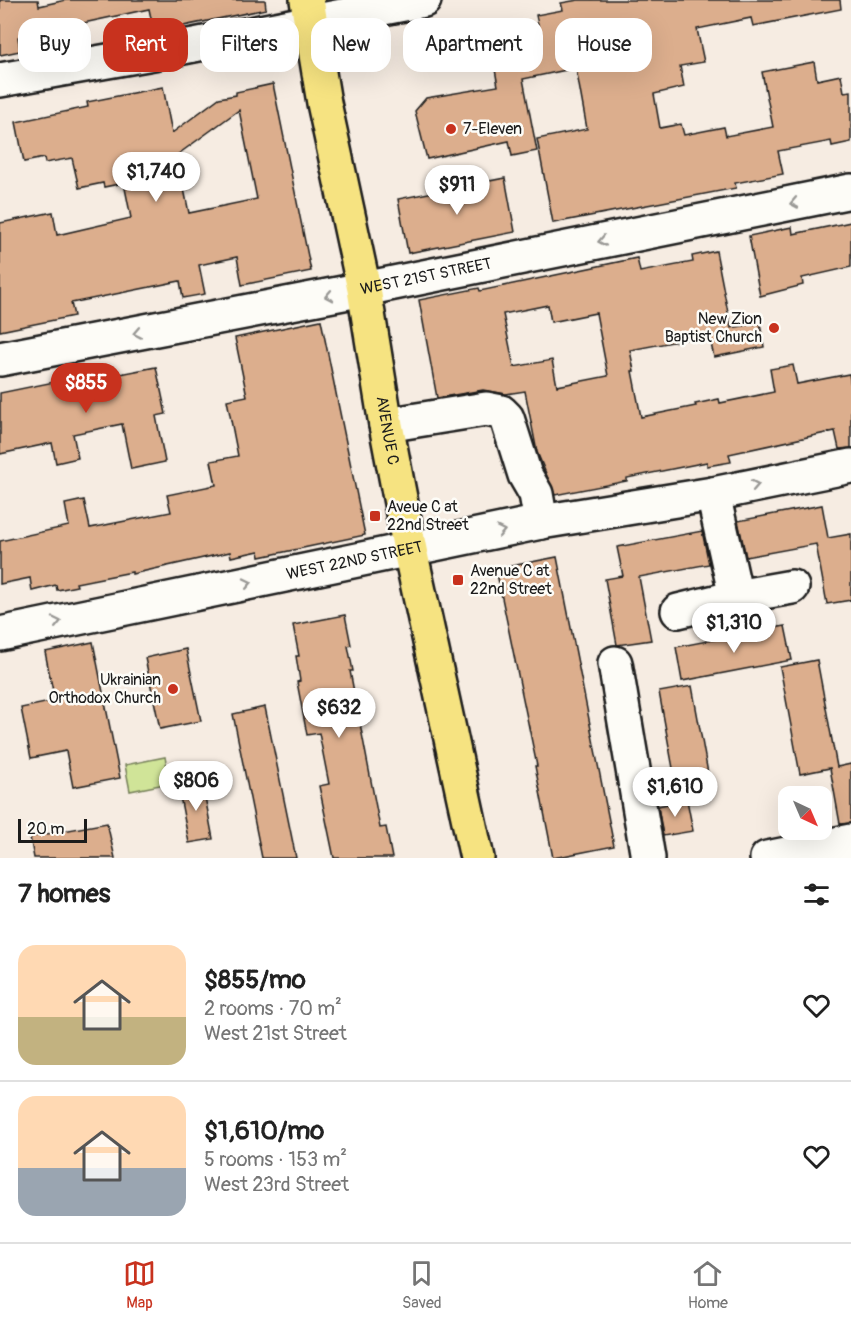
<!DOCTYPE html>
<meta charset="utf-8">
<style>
:root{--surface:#fff;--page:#f6f6f6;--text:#222;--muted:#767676;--line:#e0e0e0;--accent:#c8321e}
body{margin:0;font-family:Pangolin,sans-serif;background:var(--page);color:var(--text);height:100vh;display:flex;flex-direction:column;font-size:22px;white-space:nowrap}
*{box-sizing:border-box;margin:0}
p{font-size:20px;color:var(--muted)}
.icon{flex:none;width:33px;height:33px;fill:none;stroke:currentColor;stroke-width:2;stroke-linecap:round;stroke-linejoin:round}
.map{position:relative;height:858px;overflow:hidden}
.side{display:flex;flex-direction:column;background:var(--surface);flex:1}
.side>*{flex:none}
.hud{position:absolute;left:18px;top:18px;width:816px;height:54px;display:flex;gap:12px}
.needle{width:39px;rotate:136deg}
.tools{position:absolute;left:778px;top:786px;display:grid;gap:12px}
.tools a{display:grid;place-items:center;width:54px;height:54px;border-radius:12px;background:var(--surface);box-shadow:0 6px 24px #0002;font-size:30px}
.scale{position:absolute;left:18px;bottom:15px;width:69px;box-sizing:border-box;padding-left:6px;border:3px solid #1c1c1c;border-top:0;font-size:16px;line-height:21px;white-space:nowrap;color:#1c1c1c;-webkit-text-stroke:4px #fdfcf7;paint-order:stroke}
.price{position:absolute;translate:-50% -51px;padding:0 14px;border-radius:21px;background:#fff;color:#222;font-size:20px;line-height:39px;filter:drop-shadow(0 2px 3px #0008)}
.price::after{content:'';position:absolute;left:50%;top:36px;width:18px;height:14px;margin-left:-9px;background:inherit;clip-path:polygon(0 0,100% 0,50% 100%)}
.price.on{background:var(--accent);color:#fff}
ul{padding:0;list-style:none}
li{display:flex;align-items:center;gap:18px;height:150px;padding:0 18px}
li+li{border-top:2px solid var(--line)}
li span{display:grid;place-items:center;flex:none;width:168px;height:120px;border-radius:18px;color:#555}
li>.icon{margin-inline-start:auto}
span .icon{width:72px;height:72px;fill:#fffc;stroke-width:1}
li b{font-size:26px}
h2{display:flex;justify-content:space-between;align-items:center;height:72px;padding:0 18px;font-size:26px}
.pill{padding:0 21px;border-radius:18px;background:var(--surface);box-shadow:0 6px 24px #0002;font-size:21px;line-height:54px}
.pill.on{background:var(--accent);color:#fff}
.menu{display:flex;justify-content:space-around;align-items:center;height:84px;border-top:2px solid var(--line);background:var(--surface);font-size:16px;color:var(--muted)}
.menu a{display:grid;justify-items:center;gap:3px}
.menu .on{color:var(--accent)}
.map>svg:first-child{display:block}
.green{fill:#d0e498;stroke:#76805a;stroke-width:1.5}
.building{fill:#dcae8d;stroke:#1c1c1c;stroke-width:1.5;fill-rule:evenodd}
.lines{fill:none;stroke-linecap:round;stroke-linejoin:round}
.minor-casing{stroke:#1c1c1c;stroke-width:38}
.major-casing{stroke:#1c1c1c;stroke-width:38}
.minor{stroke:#fdfcf7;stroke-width:33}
.major{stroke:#f6e381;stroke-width:33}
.oneway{stroke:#989794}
.poi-dot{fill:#c8321e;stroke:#fdfcf7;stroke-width:2}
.labels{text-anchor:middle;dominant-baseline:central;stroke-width:5;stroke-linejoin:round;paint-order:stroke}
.poi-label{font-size:16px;fill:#1c1c1c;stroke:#fdfcf7;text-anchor:start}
.street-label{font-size:16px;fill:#1c1c1c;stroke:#fdfcf7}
</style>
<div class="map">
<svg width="851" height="858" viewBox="0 0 851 858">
<rect width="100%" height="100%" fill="#f6ece2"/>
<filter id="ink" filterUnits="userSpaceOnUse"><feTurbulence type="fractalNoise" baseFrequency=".0167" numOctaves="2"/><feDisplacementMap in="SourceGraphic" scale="12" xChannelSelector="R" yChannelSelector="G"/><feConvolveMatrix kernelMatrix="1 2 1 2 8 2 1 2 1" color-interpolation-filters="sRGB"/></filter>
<g filter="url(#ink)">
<path class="green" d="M165 757 170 783 130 791 125 765Z"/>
<path class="building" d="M0 0H38L39 6 66 0H265L266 9 154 32 149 9 18 37 20 51 0 55Z
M578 0H840L841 9 753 26 751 18 697 29 704 62 680 66 684 87 654 94 660 128 681 124 684 135 724 127 726 136 773 127 762 72 814 62 817 80 841 75 844 92 851 91V142L832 146 831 141 778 151 783 174 735 183 736 188 553 223 537 139 587 129 576 68 523 79 537 151 512 156 509 141 427 159 415 111 426 98 498 86 492 53 542 43 536 15 563 10 561 3Z
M273 84 311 271 242 285 237 257 199 265 205 294 183 298 180 281 71 303 74 316 0 331V223L53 212 57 235 131 218 124 183 104 187 103 183 79 188 72 158 45 163 44 158 24 162 16 122 88 107 87 102 163 87 172 133 219 98 236 95V92ZM239 110 257 199 189 213 177 155Z
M505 178 515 232 408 253 398 199Z
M851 222V267L802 278 803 285 760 296 749 236 792 227 793 234Z
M716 251 731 328 760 323 764 347 714 357 709 335 630 350 634 371H632L641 417 696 406 695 404 719 399 720 403 774 392 770 369 793 365 797 384 849 374 851 386V448L839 449 835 431 729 454 731 462 707 466V462L627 478V481L555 495 537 452 525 391 506 394 483 390 437 398 419 300 479 288 480 291 637 258 640 272 693 262 692 256ZM548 305 551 322 596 313 608 376 557 386 552 360 514 367 503 314Z
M321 320 365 535 260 557 259 551 231 557 230 552 132 574V572L76 583 77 586 57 590 56 585 32 591 30 578 0 584V541L69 526 65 504 84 500 90 528 171 512 167 495 216 485 211 461 238 456 227 400 247 396 235 338Z
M156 367 166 414 156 416 165 462 131 469 122 424 73 434 78 458 56 463 52 443 0 454V393L64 380 63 373 82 369 84 381Z
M822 505 828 538 851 534V600L827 604 816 544 746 557 738 521Z
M702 531 709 564 639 577 651 640 617 645 605 579 623 576 617 547Z
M557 557 614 846 553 858 535 766H537L496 569Z
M345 615 351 645 348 646 353 671H350L380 828 386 827 392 858H334L319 786 329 784 319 733 307 735 297 682 300 681 296 656H299L293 625Z
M785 626 792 660 682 681 676 647Z
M93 642 120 778 73 787 66 751 31 758 21 708 55 701 45 652Z
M186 649 201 721 160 729 145 658Z
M817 660 837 767 851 764V823L840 824 830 768 800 774 780 667Z
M692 686 712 795 679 801 659 692Z
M265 707 296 858H262L233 714Z
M202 781 213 839 189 843 178 786Z
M687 800 693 831 663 836 658 806Z
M107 823 115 858H34L30 837Z"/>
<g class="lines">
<g class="minor-casing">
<g id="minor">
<path d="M0 80 153 53 424 0"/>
<path id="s1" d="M0 359 364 289 851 191"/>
<path d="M386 425 486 409 501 412 507 418 525 475 536 494 541 522"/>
<path d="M713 494 736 597 792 587"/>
<path d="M678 611 736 597"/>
<path id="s2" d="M0 634 541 522 713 494 851 466"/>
<path d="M615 663 648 858"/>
<path d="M767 858 851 841"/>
</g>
</g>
<g class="major-casing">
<g id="major">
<path id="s3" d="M307 0 324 103 364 289 386 425 410 550 477 858"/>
</g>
</g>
<use href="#minor" class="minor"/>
<use href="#major" class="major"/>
</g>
<defs><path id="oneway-chevron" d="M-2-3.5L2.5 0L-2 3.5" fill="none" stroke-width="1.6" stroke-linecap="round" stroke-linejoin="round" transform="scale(1.5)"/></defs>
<g class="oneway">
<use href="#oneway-chevron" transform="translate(794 203) rotate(169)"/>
<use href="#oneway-chevron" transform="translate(602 241) rotate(169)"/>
<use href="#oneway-chevron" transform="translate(329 296) rotate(169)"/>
<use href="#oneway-chevron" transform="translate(137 333) rotate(169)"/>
<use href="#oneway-chevron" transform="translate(755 485) rotate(-11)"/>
<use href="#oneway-chevron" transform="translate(501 531) rotate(-12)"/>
<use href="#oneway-chevron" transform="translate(248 583) rotate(-12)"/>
<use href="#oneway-chevron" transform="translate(57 622) rotate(-12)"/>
</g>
</g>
<g class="poi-dot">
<circle cx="451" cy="129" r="6"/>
<circle cx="774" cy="328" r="6"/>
<rect x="369" y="510" width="12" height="12" rx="3"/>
<rect x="452" y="574" width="12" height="12" rx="3"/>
<circle cx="173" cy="689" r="6"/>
</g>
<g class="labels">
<g class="poi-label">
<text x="463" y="129">7-Eleven</text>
<text x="762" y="319" text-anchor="end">New Zion<tspan x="762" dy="18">Baptist Church</tspan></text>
<text x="387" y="507">Aveue C at<tspan x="387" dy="18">22nd Street</tspan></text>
<text x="470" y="571">Avenue C at<tspan x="470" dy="18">22nd Street</tspan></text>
<text x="161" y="680" text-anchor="end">Ukrainian<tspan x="161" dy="18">Orthodox Church</tspan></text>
</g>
<g class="street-label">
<text stroke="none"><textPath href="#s1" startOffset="434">WEST 21ST STREET</textPath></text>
<text stroke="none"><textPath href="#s3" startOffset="438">AVENUE C</textPath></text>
<text stroke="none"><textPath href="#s2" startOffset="362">WEST 22ND STREET</textPath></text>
</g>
</g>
</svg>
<div class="tools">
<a><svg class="needle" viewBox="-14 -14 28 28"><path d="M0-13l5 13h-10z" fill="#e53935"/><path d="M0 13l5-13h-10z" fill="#767676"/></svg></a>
</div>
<div class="scale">20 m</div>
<b class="price" style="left:156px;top:203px">$1,740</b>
<b class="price" style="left:457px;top:216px">$911</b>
<b class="price on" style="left:86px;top:414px">$855</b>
<b class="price" style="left:734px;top:654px">$1,310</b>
<b class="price" style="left:339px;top:739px">$632</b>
<b class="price" style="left:196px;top:812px">$806</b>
<b class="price" style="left:675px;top:818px">$1,610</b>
<div class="hud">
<a class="pill">Buy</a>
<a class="pill on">Rent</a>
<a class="pill">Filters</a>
<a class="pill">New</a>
<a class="pill">Apartment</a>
<a class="pill">House</a>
</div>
</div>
<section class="side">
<h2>7 homes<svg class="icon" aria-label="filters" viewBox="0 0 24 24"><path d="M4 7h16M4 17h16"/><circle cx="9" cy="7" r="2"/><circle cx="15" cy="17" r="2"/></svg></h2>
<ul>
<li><span style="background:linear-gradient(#ffd9b3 60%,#c2b280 0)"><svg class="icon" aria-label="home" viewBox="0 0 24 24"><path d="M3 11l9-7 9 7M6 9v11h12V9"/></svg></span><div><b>$855/mo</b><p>2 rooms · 70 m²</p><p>West 21st Street</p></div><svg class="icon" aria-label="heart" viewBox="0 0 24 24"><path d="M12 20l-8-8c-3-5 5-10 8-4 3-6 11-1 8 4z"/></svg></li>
<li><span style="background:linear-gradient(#ffd9b3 60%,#9aa5b1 0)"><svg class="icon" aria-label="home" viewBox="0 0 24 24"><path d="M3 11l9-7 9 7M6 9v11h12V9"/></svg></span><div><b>$1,610/mo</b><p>5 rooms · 153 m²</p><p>West 23rd Street</p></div><svg class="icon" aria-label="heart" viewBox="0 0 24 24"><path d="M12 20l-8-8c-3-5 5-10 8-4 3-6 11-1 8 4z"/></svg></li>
</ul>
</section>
<nav class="menu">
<a class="on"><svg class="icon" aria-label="map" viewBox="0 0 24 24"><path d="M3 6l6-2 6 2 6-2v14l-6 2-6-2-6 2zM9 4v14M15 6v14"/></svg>Map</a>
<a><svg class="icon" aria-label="saved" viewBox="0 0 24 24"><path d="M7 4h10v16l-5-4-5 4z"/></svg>Saved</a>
<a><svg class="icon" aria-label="home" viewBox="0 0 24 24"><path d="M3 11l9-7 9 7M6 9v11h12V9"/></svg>Home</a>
</nav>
